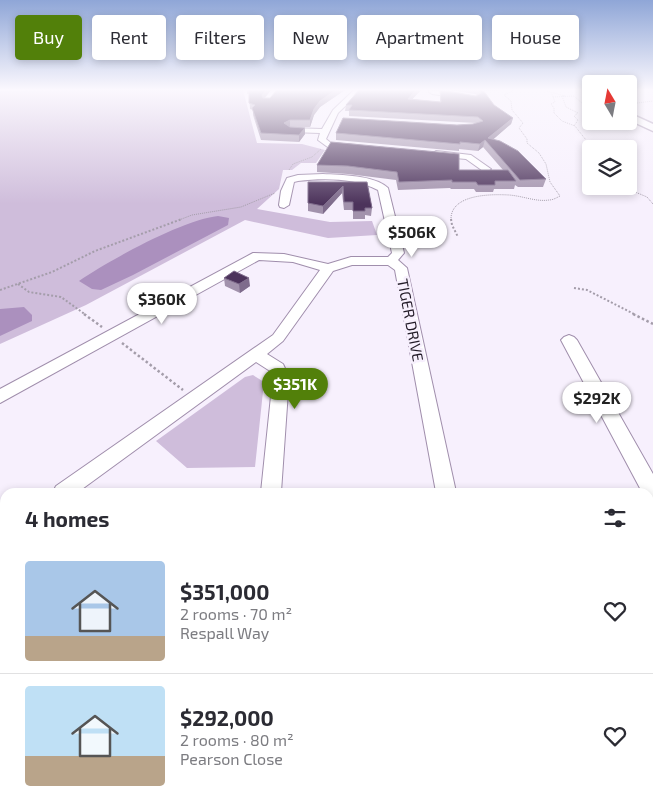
<!DOCTYPE html>
<meta charset="utf-8">
<style>
:root{--surface:#fff;--page:#f7f7f7;--text:#2b2b33;--muted:#7c7c81;--line:#e1e1e2;--accent:#52800a}
body{margin:0;font-family:"Exo 2",sans-serif;background:var(--page);color:var(--text);height:100vh;display:flex;flex-direction:column;font-size:19px;white-space:nowrap}
*{box-sizing:border-box;margin:0}
p{font-size:16px;color:var(--muted)}
.icon{flex:none;width:28px;height:28px;fill:none;stroke:currentColor;stroke-width:2;stroke-linecap:round;stroke-linejoin:round}
.map{position:relative;flex:1;overflow:hidden}
.drawer{position:absolute;left:0px;top:488px;width:654px;height:321px;display:flex;flex-direction:column;background:var(--surface);border-radius:15px 15px 0 0;box-shadow:0 2px 8px #0003}
.drawer>*{flex:none}
.banner{position:absolute;left:15px;top:15px;width:624px;height:45px;display:flex;gap:10px}
.needle{width:32px;rotate:350deg}
.fabs{position:absolute;left:582px;top:75px;display:grid;gap:10px}
.fabs a{display:grid;place-items:center;width:55px;height:55px;border-radius:5px;background:var(--surface);box-shadow:0 2px 8px #0003;font-size:25px}
.price{position:absolute;translate:-50% -42px;padding:0 11px;border-radius:18px;background:#fff;color:#222;font-size:16px;line-height:32px;filter:drop-shadow(0 1px 2px #0008)}
.price::after{content:'';position:absolute;left:50%;top:30px;width:15px;height:11px;margin-left:-8px;background:inherit;clip-path:polygon(0 0,100% 0,50% 100%)}
.price.selected{background:var(--accent);color:#fff}
ul{padding:0;list-style:none}
li{display:flex;align-items:center;gap:15px;height:125px;padding:0 25px}
li+li{border-top:1px solid var(--line)}
li span{display:grid;place-items:center;flex:none;width:140px;height:100px;border-radius:5px;color:#555}
li>.icon{margin-inline-start:auto}
span .icon{width:60px;height:60px;fill:#fffc;stroke-width:1}
li b{font-size:21px}
h2{display:flex;justify-content:space-between;align-items:center;height:60px;padding:0 25px;font-size:21px}
.chip{padding:0 18px;border-radius:5px;background:var(--surface);box-shadow:0 2px 8px #0003;font-size:18px;line-height:45px}
.chip.selected{background:var(--accent);color:#fff}
.map>svg:first-child{display:block}
.green{fill:#cfbddb}
.water{fill:#ab90be}
.lines{fill:none;stroke-linecap:round;stroke-linejoin:round}
.minor-casing{stroke:#a08eac;stroke-width:2}
.major-casing{stroke:#a08eac;stroke-width:3}
.path-far2{stroke:#a49daa;stroke-width:1;stroke-dasharray:1 1;stroke-linecap:butt}
.path-far1{stroke:#a49daa;stroke-width:2;stroke-dasharray:2 2;stroke-linecap:butt}
.path{stroke:#a49daa;stroke-width:2.5;stroke-dasharray:2.5 2.5;stroke-linecap:butt}
.minor{fill:#fff;fill-rule:evenodd}
.major{fill:#fff;fill-rule:evenodd}
.wall{fill:#a292ac}
.shaded-wall{fill:#7f6c8c}
.building{fill:#4c335b;stroke:#7f6c8c}
.labels{text-anchor:middle;dominant-baseline:central;stroke-width:5;stroke-linejoin:round;paint-order:stroke}
.far-street-label{font-size:15px;fill:#221b27;stroke:#f7f0fd}
</style>
<div class="map">
<svg width="653" height="808" viewBox="0 0 653 808">
<rect width="100%" height="100%" fill="#f7f0fd"/>
<path class="green" d="M143 90H243L257 143 302 144 325 150 316 163H301L292 170H283L279 189 257 209 330 222 372 221 377 235 328 238 245 220 86 305 0 344V91Z
M253 375 264 382 255 467 187 468 156 441 245 377Z"/>
<path class="water" d="M218 216 229 218 228 225 133 275 101 290 92 289 79 281C110 260 182 220 218 216Z
M24 307 32 315V321L0 336V309Z"/>
<g class="lines">
<g class="minor-casing">
<path id="minor" d="M354 90H362L338 113 326 139 331 143 356 145V149L329 148 318 140 320 133 290 132 286 130 290 128 322 129 333 110Z
M430 90 462 94 465 96 462 98 432 94 429 92Z
M436 151 471 155 491 169 486 172 483 171 466 159 433 156 432 154Z
M323 174C340 175 375 175 388 188L404 253 398 260 407 268 456 492H436L395 270 388 265H352L333 271 283 341 267 354 283 364 289 377 281 492H261L273 377 270 371 256 362 78 492H53L56 486 273 335 320 270 293 262 259 260 0 403V389L253 253 284 254 328 264 351 257H388L392 253 378 190C355 178 323 178 298 181L294 182 289 205 284 208 280 207 279 205 281 191 287 178 298 175Z
M569 335 574 337 577 340 653 474V502L649 500V492H642L561 340 564 337Z
M5 521V542L0 544V523Z
M5 763V800L0 802V765Z
M229 804H261V808H229Z
M497 804H529L530 808H498Z"/>
</g>
<g class="major-casing">
<path id="major" d="M583 90H591V96Z
M629 113 653 124V131L629 120Z"/>
</g>
<path class="path-far2" d="M543 90 565 96H562L566 107 578 113 574 116 578 120 574 126
M551 92 555 102 551 104 554 108V113L562 121 575 126 593 149
M553 97 574 96 583 104 591 105
M629 104 653 101
M584 105 591 108
M289 170 293 164 312 157 321 149
M627 186 628 189 647 197 653 204
M179 220 192 215 241 207 275 193
M451 220C450 194 491 194 509 195 523 196 536 202 549 200 553 200 556 198 560 196L550 182 546 164 539 153 527 143V139L519 128 523 123 512 110 511 101 504 95 514 90"/>
<path class="path-far1" d="M451 219 452 225 458 237
M18 284 29 292 61 297 86 315
M574 288 587 290 636 315
M0 290 52 272 95 251 182 219"/>
<path class="path" d="M84 314 102 327
M633 314 653 324
M122 343 183 390"/>
<use href="#minor" class="minor"/>
<use href="#major" class="major"/>
</g>
<path class="wall" d="M247 90H271L265 98H270L277 90H345L320 107 314 115 310 127H289L305 128V134L299 142 261 140 253 115V110L250 109 249 94H247Z
M359 90H421L412 99 440 102V90L476 96 477 95 475 94 451 90H504L483 91 494 105 513 118 511 124 493 139 546 179 543 187H518L515 185 514 189H494L493 192H476L474 189H451L450 188 398 190 396 180 348 174 317 172V165L459 170H503L483 147 478 151 459 149V151L336 140V133L473 124 476 123 349 116V111H345L346 105Z
M308 182H367L372 208 371 216 365 215V219H353V210H344L342 193 323 214 308 211Z
M224 278 250 286 240 293 225 286Z"/>
<path class="shaded-wall" d="M266 90H271L262 101V95Z
M336 90H345L320 107 314 115 310 127V120L314 109 320 101Z
M416 90H421L407 105 408 99Z
M513 118 511 124 488 144V138Z
M290 120V126L284 129V123Z
M305 128V134L299 142V135Z
M485 140 483 147 478 151 480 144Z
M343 186 342 193 323 214V206Z
M249 278 250 286 240 293 239 284Z"/>
<path class="building" d="M249 90H266L262 95 263 98H270L277 90H336L320 101 314 109 310 120H290L284 123 290 127 305 128 299 135 261 133 252 108 255 105 249 103Z
M359 90H416L408 99 441 102 440 90 476 96 481 93 479 90H483L494 105 513 118 488 138 500 141 518 151 546 179 520 180 485 140 480 144 460 142V144L336 133 343 118 457 125 473 124 483 121 478 117 349 110 352 105H346Z
M331 142 459 154V170H508L516 181H495V185H478L476 182H452V180L399 182 397 172 348 166 317 165Z
M308 182H367L372 208H365V211H353V202H344L343 186 323 206 308 203Z
M234 271 249 278 239 284 224 278Z"/>
<linearGradient id="sky" x2="0" y2="1"><stop stop-color="#8fa6d7"/><stop offset="0.44" stop-color="#fbf8fe"/><stop offset="1" stop-color="#fbf8fe" stop-opacity="0"/></linearGradient>
<rect width="653" height="204" fill="url(#sky)"/>
<g class="labels">
<g class="far-street-label">
<text transform="translate(411 320) rotate(79)">TIGER DRIVE</text>
</g>
</g>
</svg>
<div class="fabs">
<a><svg class="needle" viewBox="-14 -14 28 28"><path d="M0-13l5 13h-10z" fill="#e53935"/><path d="M0 13l5-13h-10z" fill="#7c7c81"/></svg></a>
<a><svg class="icon" aria-label="layers" viewBox="0 0 24 24"><path d="M12 4l9 5-9 5-9-5zM3 14l9 5 9-5"/></svg></a>
</div>
<b class="price" style="left:412px;top:258px">$506K</b>
<b class="price" style="left:162px;top:325px">$360K</b>
<b class="price selected" style="left:295px;top:410px">$351K</b>
<b class="price" style="left:597px;top:424px">$292K</b>
<div class="banner">
<a class="chip selected">Buy</a>
<a class="chip">Rent</a>
<a class="chip">Filters</a>
<a class="chip">New</a>
<a class="chip">Apartment</a>
<a class="chip">House</a>
</div>
<section class="drawer">
<h2>4 homes<svg class="icon" aria-label="filters" viewBox="0 0 24 24"><path d="M4 7h16M4 17h16"/><circle cx="9" cy="7" r="2"/><circle cx="15" cy="17" r="2"/></svg></h2>
<ul>
<li><span style="background:linear-gradient(#a9c7e8 75%,#b9a48a 0)"><svg class="icon" aria-label="home" viewBox="0 0 24 24"><path d="M3 11l9-7 9 7M6 9v11h12V9"/></svg></span><div><b>$351,000</b><p>2 rooms · 70 m²</p><p>Respall Way</p></div><svg class="icon" aria-label="heart" viewBox="0 0 24 24"><path d="M12 20l-8-8c-3-5 5-10 8-4 3-6 11-1 8 4z"/></svg></li>
<li><span style="background:linear-gradient(#bfe0f5 70%,#b9a48a 0)"><svg class="icon" aria-label="home" viewBox="0 0 24 24"><path d="M3 11l9-7 9 7M6 9v11h12V9"/></svg></span><div><b>$292,000</b><p>2 rooms · 80 m²</p><p>Pearson Close</p></div><svg class="icon" aria-label="heart" viewBox="0 0 24 24"><path d="M12 20l-8-8c-3-5 5-10 8-4 3-6 11-1 8 4z"/></svg></li>
</ul>
</section>
</div>
